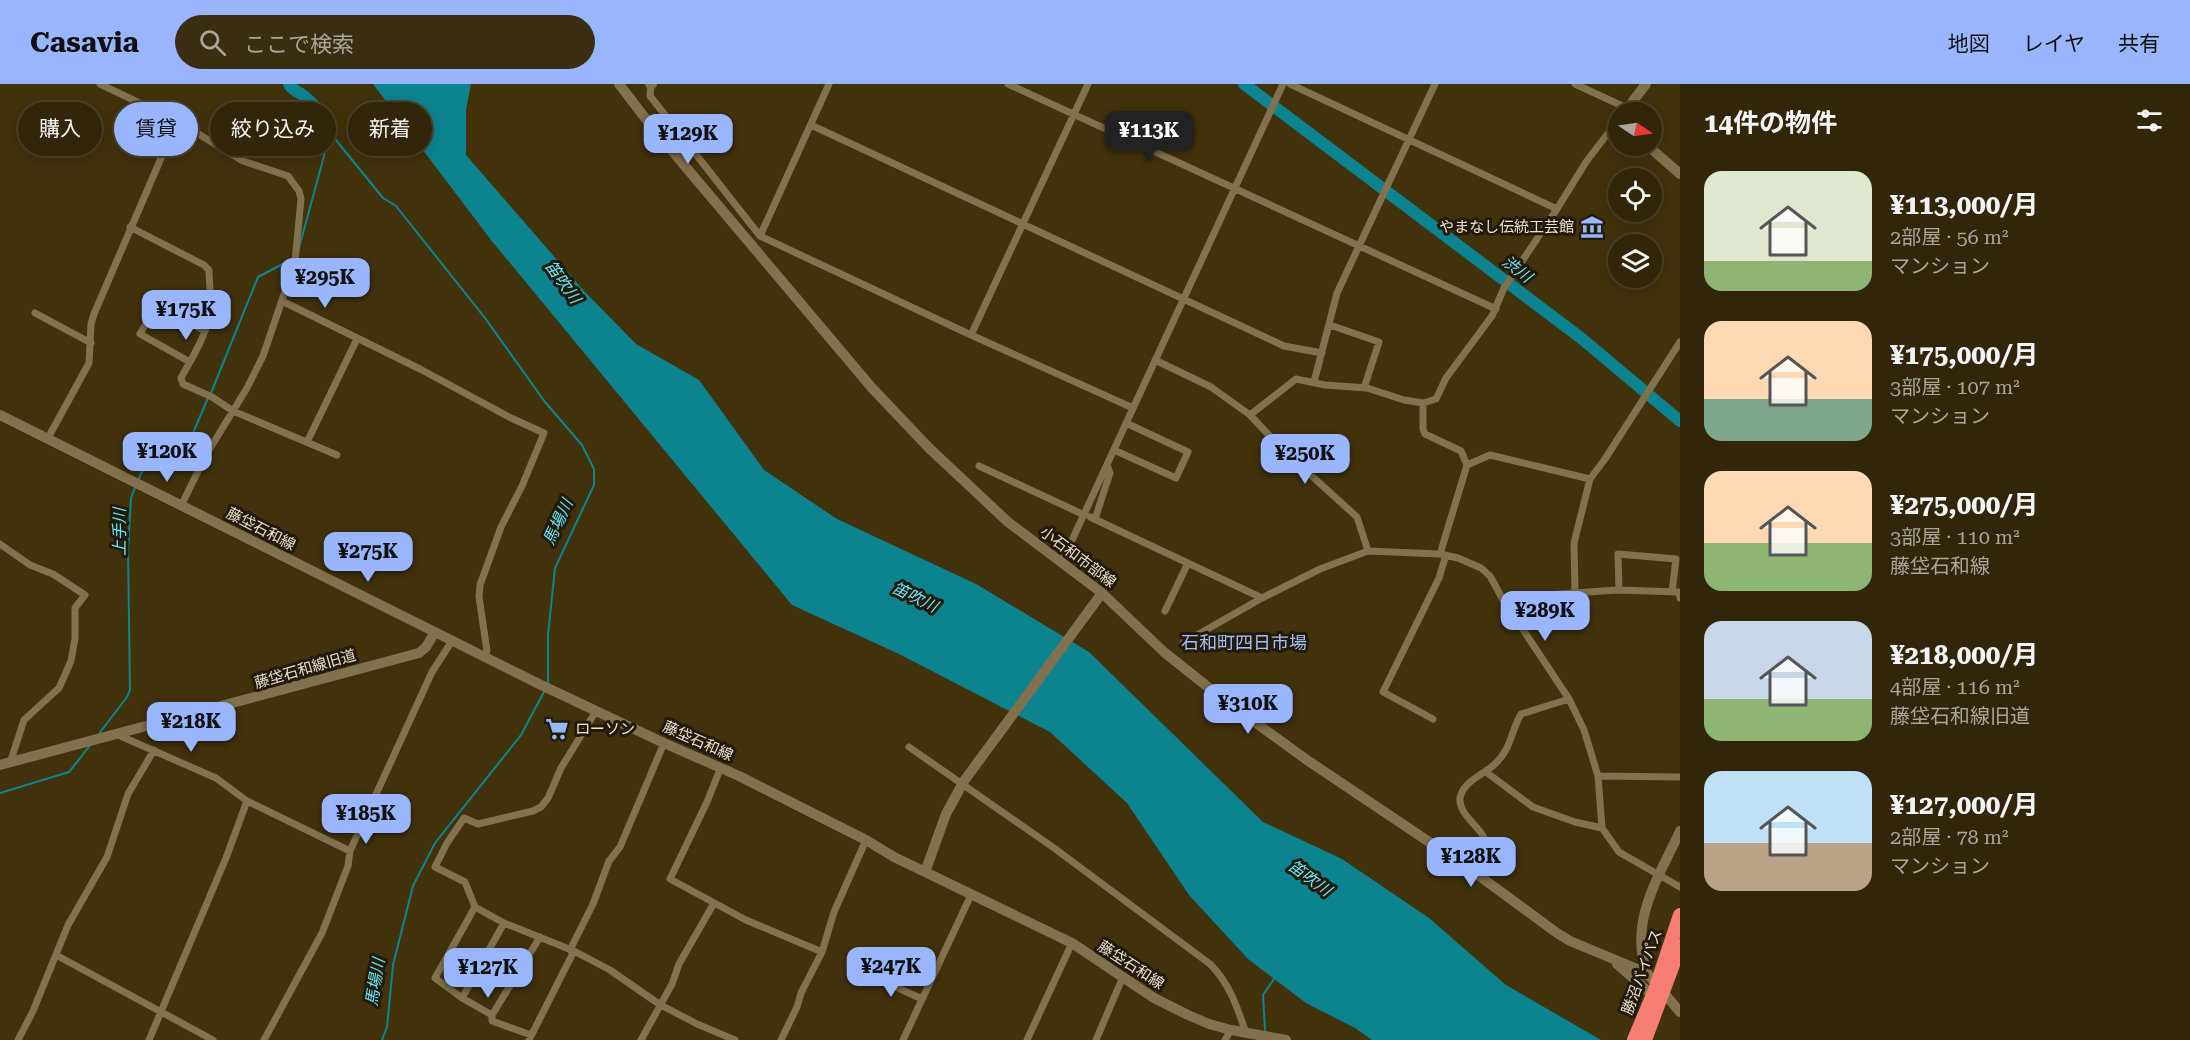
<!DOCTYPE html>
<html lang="ja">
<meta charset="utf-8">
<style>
:root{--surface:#312609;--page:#392e12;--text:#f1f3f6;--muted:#a8a59c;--line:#4c432a;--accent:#98b5fd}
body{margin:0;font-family:"Roboto Serif","Noto Sans JP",serif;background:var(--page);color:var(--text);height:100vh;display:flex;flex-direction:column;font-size:22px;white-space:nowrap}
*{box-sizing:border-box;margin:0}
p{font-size:20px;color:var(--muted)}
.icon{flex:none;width:33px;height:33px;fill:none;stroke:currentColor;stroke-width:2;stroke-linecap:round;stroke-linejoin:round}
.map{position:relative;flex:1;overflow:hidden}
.details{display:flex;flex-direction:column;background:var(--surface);width:510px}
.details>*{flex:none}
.hud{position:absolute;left:18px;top:18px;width:570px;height:54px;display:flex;gap:12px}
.needle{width:39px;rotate:103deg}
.controls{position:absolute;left:1608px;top:18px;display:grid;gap:12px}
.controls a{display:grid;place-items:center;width:54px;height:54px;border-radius:50%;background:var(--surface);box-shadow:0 3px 15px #0003,0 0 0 2px var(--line);font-size:30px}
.price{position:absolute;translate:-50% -51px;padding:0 14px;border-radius:12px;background:var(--accent);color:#111;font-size:20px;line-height:39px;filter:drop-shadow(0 2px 3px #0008)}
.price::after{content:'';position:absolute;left:50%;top:36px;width:18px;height:14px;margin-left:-9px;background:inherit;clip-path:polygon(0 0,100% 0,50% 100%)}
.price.current{background:#222;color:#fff}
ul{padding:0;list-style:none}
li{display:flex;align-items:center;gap:18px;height:150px;padding:0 24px}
li span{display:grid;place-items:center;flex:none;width:168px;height:120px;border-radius:18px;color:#555}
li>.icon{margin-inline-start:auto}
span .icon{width:72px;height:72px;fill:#fffc;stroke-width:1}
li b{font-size:26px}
h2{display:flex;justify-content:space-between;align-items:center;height:72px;padding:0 24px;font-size:26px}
.pill{padding:0 21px;border-radius:27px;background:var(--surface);box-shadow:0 3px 15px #0003,0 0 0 2px var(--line);font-size:21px;line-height:54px}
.pill.current{background:var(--accent);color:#111}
header{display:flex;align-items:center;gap:36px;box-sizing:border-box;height:84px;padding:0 30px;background:var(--accent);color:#111}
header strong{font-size:28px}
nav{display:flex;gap:33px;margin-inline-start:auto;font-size:21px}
.search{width:420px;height:54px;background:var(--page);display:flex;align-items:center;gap:15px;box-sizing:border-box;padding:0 21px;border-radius:33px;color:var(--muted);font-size:22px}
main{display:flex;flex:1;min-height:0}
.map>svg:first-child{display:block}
.water{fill:#0c8490}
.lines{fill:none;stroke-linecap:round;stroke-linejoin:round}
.stream{stroke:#0c8490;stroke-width:2}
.river{stroke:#0c8490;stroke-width:12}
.street{stroke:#81714c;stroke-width:7}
.secondary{stroke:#81714c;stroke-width:10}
.highway{stroke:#f67e73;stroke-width:14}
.labels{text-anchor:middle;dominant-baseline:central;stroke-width:6;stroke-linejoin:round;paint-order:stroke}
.poi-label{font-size:15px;fill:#e9e0cd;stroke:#221b0c;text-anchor:end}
.street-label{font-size:15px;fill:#e9e0cd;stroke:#221b0c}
.water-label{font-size:16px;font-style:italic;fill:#6ae6f6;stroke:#221b0c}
.quarter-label{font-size:18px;fill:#a7bef3;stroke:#221b0c}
</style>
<header>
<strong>Casavia</strong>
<div class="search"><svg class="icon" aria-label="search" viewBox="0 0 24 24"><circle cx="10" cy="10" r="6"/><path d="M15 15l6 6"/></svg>ここで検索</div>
<nav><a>地図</a><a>レイヤ</a><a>共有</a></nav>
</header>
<main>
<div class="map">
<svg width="1680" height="956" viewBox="0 0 1680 956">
<rect width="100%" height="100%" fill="#41320c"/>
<path class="water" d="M373 0H471L466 26V71L584 207 636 260 699 296 764 386 837 435 976 500 1089 568 1263 738 1342 775 1429 834 1506 901 1601 956H1372L1355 944 1306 919 1248 875 1189 811 1127 719 1050 648 899 570 792 521 491 156Z"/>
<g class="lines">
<path class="stream" d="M327 45 383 114 396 122 485 234 545 318 582 361 594 385V401L555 484 548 551V600
M299 164 324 72 327 45
M211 309 258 193 294 174
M138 396 155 361 193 349 208 314
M98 651 127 613 130 606 128 466 131 414 136 401
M0 709 69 688 91 660
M1265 946 1263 911 1274 895
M382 956 387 943 393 881 413 802 435 759 521 651 544 608"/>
<path class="river" d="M289 0C293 7 298 7 304 12 317 23 323 29 327 45
M1244 0 1581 254 1680 337"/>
<path class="street" d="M100 0 177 37 243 77 288 92 299 107 301 115 295 178 263 272 247 304 206 371 181 422
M651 0 650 12 760 152 971 251 1133 324
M1008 0 1496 225
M1290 0 1557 125
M1575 0 1629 25 1626 27
M811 41 1284 262 1322 269
M130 143 204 181 209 186C209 200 212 215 210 229 206 252 192 274 181 294L183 300 212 313 233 327 337 371
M760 152 829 0
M282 217 420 285 509 333 544 349 522 402 501 443 480 501 479 513 487 567 484 573
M35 229 91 259
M1330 241 1379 258 1364 304
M971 251 1088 0
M1155 276 1211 303 1250 331 1284 367 1357 433 1368 467
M190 278 140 250 157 221 205 247
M1314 298 1337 209 1435 0
M1423 319V345L1425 350 1461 367 1467 381 1440 470
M1250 331 1296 295 1325 301 1367 304 1404 316 1423 319 1436 315 1446 294 1492 232 1504 204 1557 125 1586 78 1618 36
M48 354 89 279 91 240 94 230 177 37
M307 358 357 255
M1114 366 1176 394 1188 368 1126 339
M1467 381 1490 371 1590 395
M979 382 1080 429
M1090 433 1262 514
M1095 435 1110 389 1107 381
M0 460 30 481 53 490 85 511 75 524V554L71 577 59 604 24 636 10 679
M1060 477 1067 467 1283 0
M1619 506 1618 470 1676 475 1672 508
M1575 508 1574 459 1590 395 1605 375 1680 258
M1502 514 1617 506 1679 508 1680 514
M1165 527 1188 479
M1183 559 1262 514 1320 485 1368 467 1440 470 1458 474 1481 484 1490 492 1502 514 1569 615 1584 646 1598 692 1602 744 1619 768 1680 803
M596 627 561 684 548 714 541 723 533 727 478 740 464 734 447 759 435 783 465 798 475 823 504 839 574 867 610 886 659 920 697 940 735 956
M1433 635 1383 608 1439 494 1446 471
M118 651 216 694 247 717 350 767
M909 663 1054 764 1210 880C1230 900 1237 923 1246 949
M721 683 707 718 670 795 746 836 822 868
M1486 688 1533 723 1575 738 1602 744
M1598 692 1680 693
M1474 788C1478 781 1486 771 1486 763 1487 745 1458 733 1460 714 1463 697 1485 690 1496 679 1511 665 1511 647 1521 630L1569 615
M475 823 435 894 462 914 492 931
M570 866 593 820 609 777 620 763 664 659
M56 871 213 956
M870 891 922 915
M462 914 504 839
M531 951 492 937V931L540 853
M18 956 33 927 68 841 107 773 128 710 154 666
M149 956 226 774 247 717
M264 956 322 849 348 782 350 767 432 588 452 557
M529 956 574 867
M641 956 672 900 679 880 714 819
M781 956 797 923 801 909 822 868 834 828 866 756
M903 956 971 811
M1027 956 1072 859
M1096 956 1122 895
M1225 956 1231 946"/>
<path class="secondary" d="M619 0 652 43 872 304 929 364 1008 438 1102 509 1164 568 1223 615 1307 676 1474 788 1557 849 1570 857 1647 889 1680 928
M650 0H652
M1629 28 1633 17 1646 0
M1648 62 1680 90
M0 331 539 600 664 659 739 692 866 756 894 773 1072 859 1154 914 1188 931 1209 940 1231 946 1286 956
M0 681 419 569 426 563 435 548
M925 788 946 730 964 697 1102 509
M1617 880 1657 915
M1648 892C1627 839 1659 793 1680 747"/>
<path class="highway" d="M1634 956 1655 906 1680 831
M1645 956 1680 862"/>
</g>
<defs>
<g id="museum-bare" transform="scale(1.8)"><path d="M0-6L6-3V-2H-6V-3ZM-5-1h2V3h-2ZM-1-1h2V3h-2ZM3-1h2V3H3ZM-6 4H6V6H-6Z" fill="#98b5fd" stroke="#221b0c" stroke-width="2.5" paint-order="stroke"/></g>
<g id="supermarket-bare" transform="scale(1.8)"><path d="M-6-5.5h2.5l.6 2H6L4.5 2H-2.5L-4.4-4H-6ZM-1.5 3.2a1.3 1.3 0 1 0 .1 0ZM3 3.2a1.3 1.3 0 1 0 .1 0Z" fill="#98b5fd" stroke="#221b0c" stroke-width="2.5" paint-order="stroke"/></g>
</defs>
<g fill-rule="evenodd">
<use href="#museum-bare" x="1592" y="143"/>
<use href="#supermarket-bare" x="557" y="645"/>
</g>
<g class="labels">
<g class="poi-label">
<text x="1574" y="143">やまなし伝統工芸館</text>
<text x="575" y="645" text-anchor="start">ローソン</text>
</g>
<g class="street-label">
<text transform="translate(261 445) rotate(27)">藤垈石和線</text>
<text transform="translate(1078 473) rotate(37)">小石和市部線</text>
<text transform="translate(305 585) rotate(-16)">藤垈石和線旧道</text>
<text transform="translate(698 657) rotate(24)">藤垈石和線</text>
<text transform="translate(1131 881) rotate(33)">藤垈石和線</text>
<text transform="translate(1642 888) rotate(-70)">勝沼バイパス</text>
</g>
<g class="water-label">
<text transform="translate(1517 185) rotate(37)">渋川</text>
<text transform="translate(563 198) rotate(54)">笛吹川</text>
<text transform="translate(558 438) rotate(-65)">馬場川</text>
<text transform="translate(119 448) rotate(-90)">上手川</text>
<text transform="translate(915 513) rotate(26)">笛吹川</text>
<text transform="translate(1310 794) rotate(36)">笛吹川</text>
<text transform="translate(375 898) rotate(-81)">馬場川</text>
</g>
<g class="quarter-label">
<text x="1244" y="558">石和町四日市場</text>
</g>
</g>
</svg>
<div class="controls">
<a><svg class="needle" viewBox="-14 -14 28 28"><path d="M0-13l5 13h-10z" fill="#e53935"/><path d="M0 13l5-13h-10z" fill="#a8a59c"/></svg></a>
<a><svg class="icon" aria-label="locate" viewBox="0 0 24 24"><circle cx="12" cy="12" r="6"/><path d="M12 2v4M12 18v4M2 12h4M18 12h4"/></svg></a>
<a><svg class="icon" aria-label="layers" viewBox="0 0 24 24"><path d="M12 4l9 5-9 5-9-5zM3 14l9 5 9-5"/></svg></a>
</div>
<b class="price current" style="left:1149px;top:78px">¥113K</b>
<b class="price" style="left:688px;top:81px">¥129K</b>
<b class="price" style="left:325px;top:225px">¥295K</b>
<b class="price" style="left:186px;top:257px">¥175K</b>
<b class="price" style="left:167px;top:399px">¥120K</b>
<b class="price" style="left:1305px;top:401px">¥250K</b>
<b class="price" style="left:368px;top:499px">¥275K</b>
<b class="price" style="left:1545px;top:558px">¥289K</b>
<b class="price" style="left:1248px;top:651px">¥310K</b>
<b class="price" style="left:191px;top:669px">¥218K</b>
<b class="price" style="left:366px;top:761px">¥185K</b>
<b class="price" style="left:1471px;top:804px">¥128K</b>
<b class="price" style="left:891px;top:914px">¥247K</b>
<b class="price" style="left:488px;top:915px">¥127K</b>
<div class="hud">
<a class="pill">購入</a>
<a class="pill current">賃貸</a>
<a class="pill">絞り込み</a>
<a class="pill">新着</a>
</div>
</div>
<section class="details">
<h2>14件の物件<svg class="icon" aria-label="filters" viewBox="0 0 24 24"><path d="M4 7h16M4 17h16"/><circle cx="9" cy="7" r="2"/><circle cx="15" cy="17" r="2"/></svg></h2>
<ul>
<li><span style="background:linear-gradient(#dfe7d0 75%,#8fb573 0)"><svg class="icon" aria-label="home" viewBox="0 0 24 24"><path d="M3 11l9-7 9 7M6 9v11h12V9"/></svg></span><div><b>¥113,000/月</b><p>2部屋 · 56 m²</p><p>マンション</p></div></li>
<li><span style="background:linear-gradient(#ffd9b3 65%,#7fa58c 0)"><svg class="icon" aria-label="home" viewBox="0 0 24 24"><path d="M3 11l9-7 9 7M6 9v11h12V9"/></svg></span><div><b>¥175,000/月</b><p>3部屋 · 107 m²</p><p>マンション</p></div></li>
<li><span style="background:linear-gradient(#ffd9b3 60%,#8fb573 0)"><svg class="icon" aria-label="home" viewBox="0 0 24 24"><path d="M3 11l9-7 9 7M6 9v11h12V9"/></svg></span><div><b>¥275,000/月</b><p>3部屋 · 110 m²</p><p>藤垈石和線</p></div></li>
<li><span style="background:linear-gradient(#c9d6e8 65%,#8fb573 0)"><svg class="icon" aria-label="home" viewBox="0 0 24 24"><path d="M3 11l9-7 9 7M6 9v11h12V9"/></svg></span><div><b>¥218,000/月</b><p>4部屋 · 116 m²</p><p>藤垈石和線旧道</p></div></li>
<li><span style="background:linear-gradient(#bfe0f5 60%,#b9a48a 0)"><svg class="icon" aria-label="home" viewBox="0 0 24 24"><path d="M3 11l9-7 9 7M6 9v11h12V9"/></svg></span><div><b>¥127,000/月</b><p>2部屋 · 78 m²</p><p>マンション</p></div></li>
</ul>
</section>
</main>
